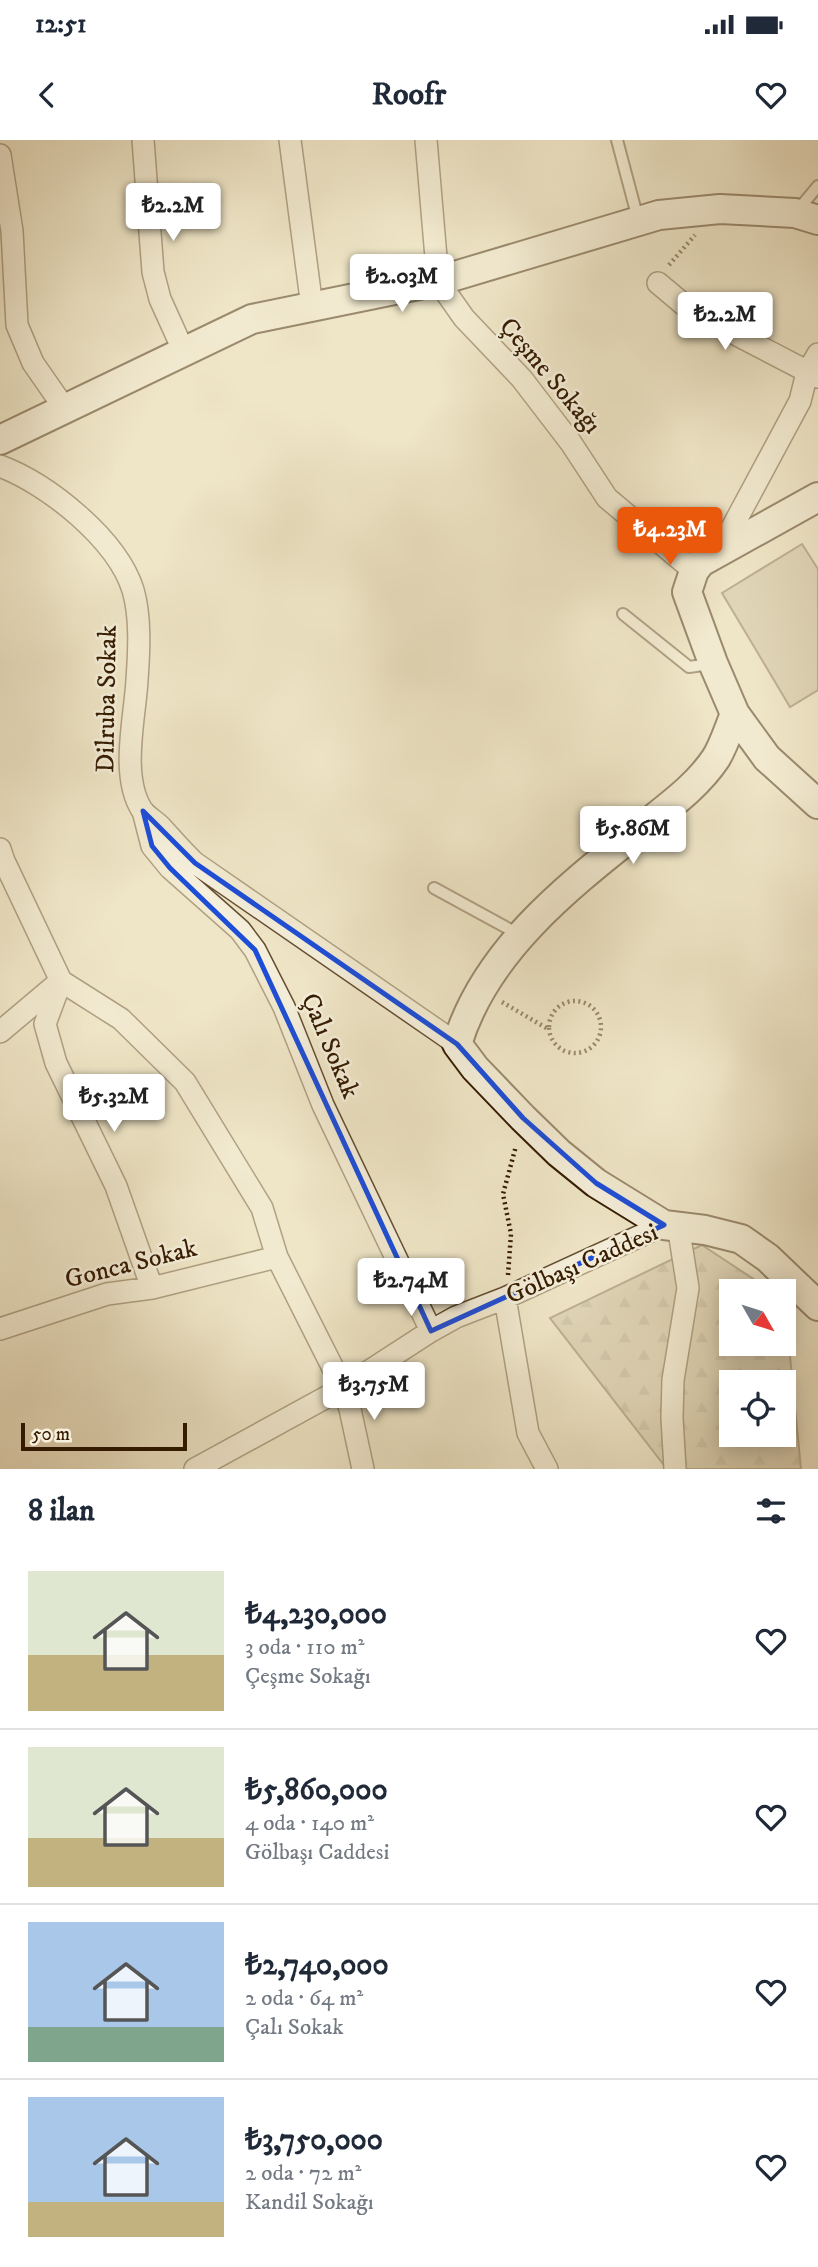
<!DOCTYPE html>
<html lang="tr">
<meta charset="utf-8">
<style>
:root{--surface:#fff;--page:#f2f2f3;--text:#1f2937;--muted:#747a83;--line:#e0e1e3;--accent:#ea580c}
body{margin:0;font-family:"IM FELL DW Pica",serif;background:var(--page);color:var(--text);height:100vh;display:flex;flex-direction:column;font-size:26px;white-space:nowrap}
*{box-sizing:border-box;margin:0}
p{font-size:23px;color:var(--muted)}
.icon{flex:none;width:38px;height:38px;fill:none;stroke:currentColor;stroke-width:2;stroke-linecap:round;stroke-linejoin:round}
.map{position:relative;height:1329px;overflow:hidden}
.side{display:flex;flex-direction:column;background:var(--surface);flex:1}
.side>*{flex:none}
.needle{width:46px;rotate:129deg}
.tools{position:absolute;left:719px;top:1139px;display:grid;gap:14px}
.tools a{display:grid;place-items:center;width:77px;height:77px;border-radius:0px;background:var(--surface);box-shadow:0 4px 18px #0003;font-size:35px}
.scale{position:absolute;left:21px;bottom:18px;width:166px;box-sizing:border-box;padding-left:7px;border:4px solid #351b00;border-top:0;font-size:19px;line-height:24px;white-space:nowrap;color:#351b00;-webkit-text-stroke:5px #f5efdb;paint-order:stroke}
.price{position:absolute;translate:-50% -60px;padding:0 16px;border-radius:7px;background:#fff;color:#222;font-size:23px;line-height:46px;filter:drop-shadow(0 2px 4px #0008)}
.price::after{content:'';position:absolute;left:50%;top:42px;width:21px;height:16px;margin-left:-10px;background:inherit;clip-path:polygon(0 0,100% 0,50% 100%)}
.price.on{background:var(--accent);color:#fff}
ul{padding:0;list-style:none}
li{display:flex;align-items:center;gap:21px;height:175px;padding:0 28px}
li+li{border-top:2px solid var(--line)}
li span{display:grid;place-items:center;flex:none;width:196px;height:140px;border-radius:0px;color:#555}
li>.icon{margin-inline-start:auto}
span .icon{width:84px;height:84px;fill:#fffc;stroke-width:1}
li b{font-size:30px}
h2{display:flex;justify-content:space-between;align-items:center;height:84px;padding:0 28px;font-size:30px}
.status{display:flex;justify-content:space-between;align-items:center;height:49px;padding:0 35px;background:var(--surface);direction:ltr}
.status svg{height:19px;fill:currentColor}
header{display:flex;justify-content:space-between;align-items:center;height:91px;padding:0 28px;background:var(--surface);font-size:32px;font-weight:700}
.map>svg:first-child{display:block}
.green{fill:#cfc3a5;stroke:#826f52;stroke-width:2}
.forest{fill:url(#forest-firs);stroke:#826f52;stroke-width:2;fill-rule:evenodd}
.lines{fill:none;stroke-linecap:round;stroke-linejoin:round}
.lane-casing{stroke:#644e32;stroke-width:14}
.street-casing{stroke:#644e32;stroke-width:24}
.secondary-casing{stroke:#351b00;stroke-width:32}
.path{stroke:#351b00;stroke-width:4.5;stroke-dasharray:2 3.5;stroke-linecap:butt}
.lane{stroke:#f5efdb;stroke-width:10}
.street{stroke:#f5efdb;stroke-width:21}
.secondary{stroke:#f5efdb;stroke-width:28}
.marked{fill:none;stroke:#1d4ed8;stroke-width:5;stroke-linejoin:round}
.labels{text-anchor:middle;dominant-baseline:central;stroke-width:5;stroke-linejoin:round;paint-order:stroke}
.street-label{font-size:26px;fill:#351b00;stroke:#f5efdb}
</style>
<div class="status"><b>12:51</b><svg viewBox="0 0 49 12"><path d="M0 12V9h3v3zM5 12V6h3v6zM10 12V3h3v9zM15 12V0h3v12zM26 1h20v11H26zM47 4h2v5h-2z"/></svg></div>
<header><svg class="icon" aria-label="back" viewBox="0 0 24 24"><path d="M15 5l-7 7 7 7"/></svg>Roofr<svg class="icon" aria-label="heart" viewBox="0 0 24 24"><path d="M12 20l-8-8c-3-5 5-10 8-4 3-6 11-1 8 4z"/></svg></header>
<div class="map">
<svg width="818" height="1329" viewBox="0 0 818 1329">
<defs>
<pattern id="forest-firs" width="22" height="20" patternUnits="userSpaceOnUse" patternTransform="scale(1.75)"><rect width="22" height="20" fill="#cfc3a5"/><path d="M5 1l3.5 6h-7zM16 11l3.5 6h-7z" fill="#b2a78c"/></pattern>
</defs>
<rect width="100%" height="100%" fill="#efe6c7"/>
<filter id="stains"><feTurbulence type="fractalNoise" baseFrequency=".00286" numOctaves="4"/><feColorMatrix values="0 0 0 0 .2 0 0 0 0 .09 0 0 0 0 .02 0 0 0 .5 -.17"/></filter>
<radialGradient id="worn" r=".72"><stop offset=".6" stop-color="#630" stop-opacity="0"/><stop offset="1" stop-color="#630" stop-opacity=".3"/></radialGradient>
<path class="green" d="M802 404 818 429V550L790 567 722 453Z"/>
<path class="forest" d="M702 1105 767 1148 768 1151 732 1152V1204H784V1193L789 1206 801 1329H667L550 1178ZM732 1242H784V1295H732Z"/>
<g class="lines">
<g class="lane-casing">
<path id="lane" d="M617 0 638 79
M797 71 818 46
M623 474 689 527 710 524
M434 748 520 795"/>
</g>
<g class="street-casing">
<path id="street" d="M143 0 153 132 160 159 184 212
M290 0 312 167
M426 0 438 141 464 178 522 239 571 303 607 358 694 431
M0 15 12 91 17 185 33 223 65 269
M658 143 683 164 741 197 818 237
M0 326C48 344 117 399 133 450 141 477 139 512 137 540 135 578 120 636 142 670 147 677 157 682 162 688 173 700 183 712 195 723L457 904
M719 412 800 261 807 233 818 214
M143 671 152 706 170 728 240 790 255 810 284 867 323 965 431 1191
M0 709 4 721 61 841 121 879 185 942 262 1068 277 1117 343 1248 350 1269 363 1329
M61 841 45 884 56 923 116 1046 152 1148
M0 892 57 844
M505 1158 528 1293 547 1329
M0 1189 107 1154 152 1148 277 1117
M195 1329 343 1248 431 1191 456 1177 505 1158 664 1085
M675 1329 672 1278 673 1240 688 1148 678 1085"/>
</g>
<g class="secondary-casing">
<path id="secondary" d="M0 300 252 179 438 141 659 75 720 69 795 73 818 80
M818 357 701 422 694 431 687 452 713 523 735 574 767 618 818 664
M735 574C729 588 724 605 716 618 696 648 666 668 638 691 565 749 485 812 457 904L475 928 523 978 559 1013 596 1043 664 1085 705 1090 741 1099 768 1118 818 1166"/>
</g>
<path class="path" d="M669 125 695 95
M549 887a26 26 0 1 1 52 0a26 26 0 1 1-52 0Z
M502 862 548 889
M508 1135 511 1094 503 1054 516 1006"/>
<use href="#lane" class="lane"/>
<use href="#street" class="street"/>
<use href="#secondary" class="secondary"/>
</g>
<path d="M0 0H818V1329H0ZM143 671 195 723 457 904 523 978 596 1043 664 1085 431 1191 255 810 170 728 152 706Z" fill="#efe6c7" fill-opacity=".55" fill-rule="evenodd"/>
<path class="marked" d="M143 671 195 723 457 904 523 978 596 1043 664 1085 431 1191 255 810 170 728 152 706Z"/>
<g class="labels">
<g class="street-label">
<text transform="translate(550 236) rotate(50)">Çeşme Sokağı</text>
<text transform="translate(107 559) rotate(-89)">Dilruba Sokak</text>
<text transform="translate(330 906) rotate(67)">Çalı Sokak</text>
<text transform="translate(131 1124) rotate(-14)">Gonca Sokak</text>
<text transform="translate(582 1124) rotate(-24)">Gölbaşı Caddesi</text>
</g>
</g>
<rect width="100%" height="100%" filter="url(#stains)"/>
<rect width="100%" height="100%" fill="url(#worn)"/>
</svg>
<div class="tools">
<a><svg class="needle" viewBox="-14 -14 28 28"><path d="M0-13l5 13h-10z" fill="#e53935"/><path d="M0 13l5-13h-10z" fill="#747a83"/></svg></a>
<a><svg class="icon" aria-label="locate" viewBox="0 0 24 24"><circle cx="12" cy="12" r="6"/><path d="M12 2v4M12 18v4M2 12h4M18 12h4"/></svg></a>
</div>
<div class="scale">50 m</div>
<b class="price" style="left:173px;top:103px">₺2.2M</b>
<b class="price" style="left:402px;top:174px">₺2.03M</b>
<b class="price" style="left:725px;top:212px">₺2.2M</b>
<b class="price on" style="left:670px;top:427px">₺4.23M</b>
<b class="price" style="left:633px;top:726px">₺5.86M</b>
<b class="price" style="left:114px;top:994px">₺5.32M</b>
<b class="price" style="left:411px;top:1178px">₺2.74M</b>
<b class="price" style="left:374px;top:1282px">₺3.75M</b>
</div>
<section class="side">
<h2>8 ilan<svg class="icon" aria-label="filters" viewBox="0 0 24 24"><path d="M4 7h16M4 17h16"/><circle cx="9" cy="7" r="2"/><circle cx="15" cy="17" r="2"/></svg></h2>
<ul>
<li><span style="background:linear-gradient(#dfe7d0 60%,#c2b280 0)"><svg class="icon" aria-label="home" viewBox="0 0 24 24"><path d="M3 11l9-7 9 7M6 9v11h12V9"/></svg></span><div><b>₺4,230,000</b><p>3 oda · 110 m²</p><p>Çeşme Sokağı</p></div><svg class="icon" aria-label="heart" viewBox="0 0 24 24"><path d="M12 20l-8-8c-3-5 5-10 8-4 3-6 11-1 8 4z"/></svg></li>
<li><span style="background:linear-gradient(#dfe7d0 65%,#c2b280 0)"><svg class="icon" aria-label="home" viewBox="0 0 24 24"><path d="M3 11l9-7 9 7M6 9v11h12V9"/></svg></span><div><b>₺5,860,000</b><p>4 oda · 140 m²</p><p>Gölbaşı Caddesi</p></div><svg class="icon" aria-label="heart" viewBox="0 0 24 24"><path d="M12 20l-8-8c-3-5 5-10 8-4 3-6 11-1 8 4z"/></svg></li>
<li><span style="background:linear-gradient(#a9c7e8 75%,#7fa58c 0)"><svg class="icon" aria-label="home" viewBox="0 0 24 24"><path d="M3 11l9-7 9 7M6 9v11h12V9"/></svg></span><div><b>₺2,740,000</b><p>2 oda · 64 m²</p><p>Çalı Sokak</p></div><svg class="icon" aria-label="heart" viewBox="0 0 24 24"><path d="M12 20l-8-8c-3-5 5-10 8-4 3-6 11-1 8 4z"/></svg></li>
<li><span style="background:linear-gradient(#a9c7e8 75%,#c2b280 0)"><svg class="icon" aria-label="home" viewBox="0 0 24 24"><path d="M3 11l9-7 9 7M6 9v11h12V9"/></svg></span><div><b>₺3,750,000</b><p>2 oda · 72 m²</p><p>Kandil Sokağı</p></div><svg class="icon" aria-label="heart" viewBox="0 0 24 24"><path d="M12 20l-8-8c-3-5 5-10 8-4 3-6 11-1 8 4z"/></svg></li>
</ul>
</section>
